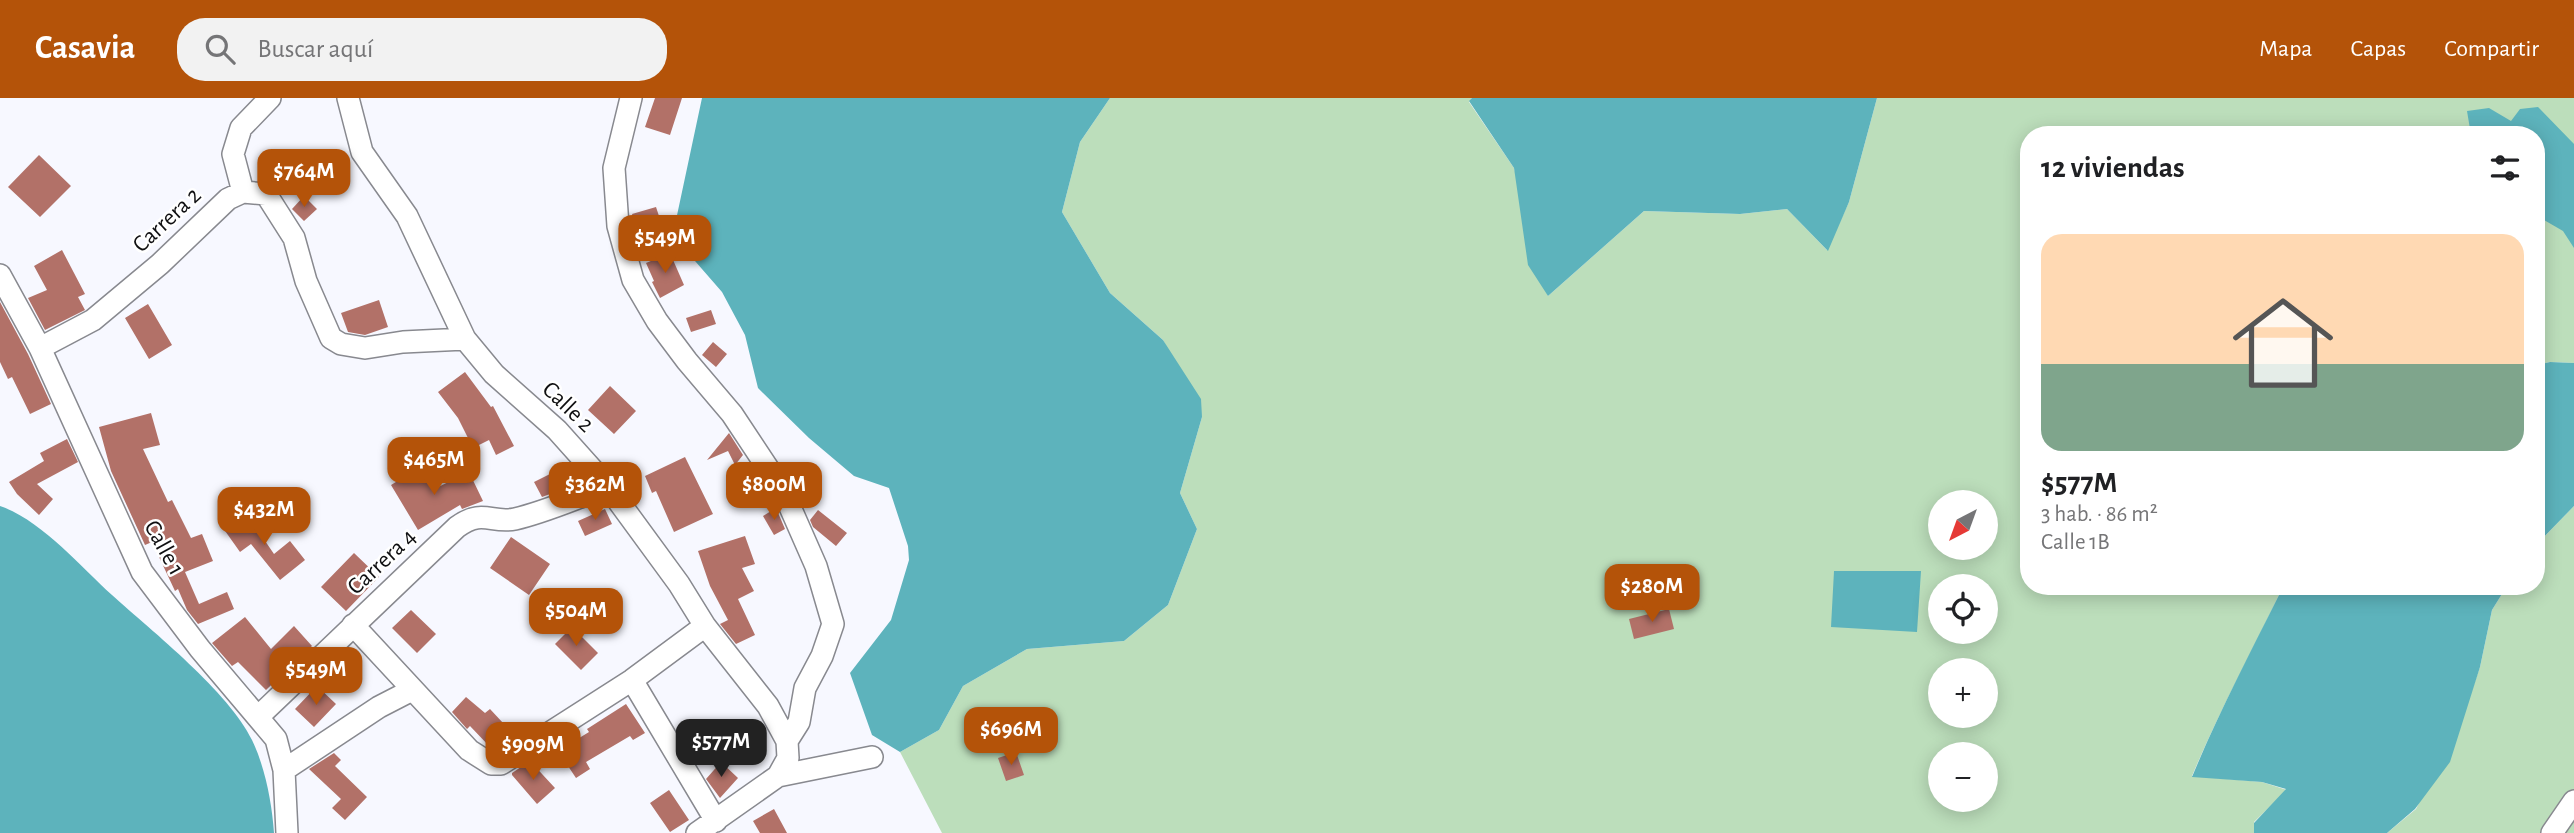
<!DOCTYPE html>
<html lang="es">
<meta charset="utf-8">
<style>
:root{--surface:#fff;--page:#f2f2f2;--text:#202124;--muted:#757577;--line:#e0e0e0;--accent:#b45309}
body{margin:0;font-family:"Alegreya Sans",sans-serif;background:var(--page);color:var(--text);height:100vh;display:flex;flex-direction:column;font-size:26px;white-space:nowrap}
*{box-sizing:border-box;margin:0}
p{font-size:23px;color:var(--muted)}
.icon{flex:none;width:38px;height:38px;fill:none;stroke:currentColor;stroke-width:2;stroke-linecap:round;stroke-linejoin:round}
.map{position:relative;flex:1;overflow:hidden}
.drawer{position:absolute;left:2020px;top:28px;width:525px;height:469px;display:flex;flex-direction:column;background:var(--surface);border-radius:28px;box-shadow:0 4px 18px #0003}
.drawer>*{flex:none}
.needle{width:46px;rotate:221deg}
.tools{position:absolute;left:1928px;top:392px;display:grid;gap:14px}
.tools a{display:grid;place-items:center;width:70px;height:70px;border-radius:50%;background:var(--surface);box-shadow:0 4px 18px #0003;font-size:35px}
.price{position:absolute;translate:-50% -60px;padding:0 16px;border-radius:14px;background:var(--accent);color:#fff;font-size:23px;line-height:46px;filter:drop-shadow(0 2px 4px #0008)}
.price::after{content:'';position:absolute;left:50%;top:42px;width:21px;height:16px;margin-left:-10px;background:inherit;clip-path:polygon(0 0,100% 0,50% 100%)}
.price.active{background:#222;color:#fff}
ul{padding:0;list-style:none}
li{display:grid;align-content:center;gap:14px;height:371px;padding:0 21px}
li+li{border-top:2px solid var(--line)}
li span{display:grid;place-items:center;height:217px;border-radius:21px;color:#555}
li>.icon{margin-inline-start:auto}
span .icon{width:126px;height:126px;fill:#fffc;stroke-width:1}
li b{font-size:30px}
h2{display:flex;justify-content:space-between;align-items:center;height:84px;padding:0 21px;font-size:30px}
header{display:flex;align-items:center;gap:42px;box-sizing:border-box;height:98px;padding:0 35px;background:var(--accent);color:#fff}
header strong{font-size:33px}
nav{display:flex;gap:38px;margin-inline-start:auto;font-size:24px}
.search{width:490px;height:63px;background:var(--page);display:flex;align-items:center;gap:18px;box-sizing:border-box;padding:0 24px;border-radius:28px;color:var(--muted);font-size:26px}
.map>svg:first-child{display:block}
.green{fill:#bcdebb;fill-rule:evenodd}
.water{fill:#5db3bc}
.building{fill:#b27168}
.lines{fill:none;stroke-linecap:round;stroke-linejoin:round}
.minor-casing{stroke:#88898f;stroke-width:24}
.minor{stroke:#fff;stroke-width:21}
.labels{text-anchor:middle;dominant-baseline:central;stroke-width:5;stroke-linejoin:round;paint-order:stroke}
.street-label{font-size:24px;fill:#0f0f11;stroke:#fff}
</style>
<header>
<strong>Casavia</strong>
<div class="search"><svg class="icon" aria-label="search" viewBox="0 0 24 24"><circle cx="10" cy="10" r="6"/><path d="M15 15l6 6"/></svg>Buscar aquí</div>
<nav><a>Mapa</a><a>Capas</a><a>Compartir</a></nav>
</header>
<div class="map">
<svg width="2574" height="735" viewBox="0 0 2574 735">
<rect width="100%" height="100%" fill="#f7f8ff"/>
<path class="green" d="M1110 0H1472L1469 4 1514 70 1548 198 1644 113 1740 116 1787 111 1827 152 1849 104 1877 0H2574V265L2550 264 2536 267V37H2028V488H2281L2279 497C2250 557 2218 616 2192 678L2262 684 2287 692 2254 724V735H942L900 654 939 632 963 588 1027 551 1124 543 1168 507 1197 431 1180 395 1202 319 1163 242 1110 195 1062 114 1080 44ZM1941 404H1986V450H1941ZM1941 488H1986V534H1941ZM1941 572H1986V618H1941ZM1941 656H1986V702H1941Z
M2574 408V735H2387L2416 711 2464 615 2480 569 2492 512 2507 488H2536V447Z"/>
<path class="water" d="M702 0H1110L1080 44 1062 114 1110 195 1163 242 1201 301 1202 319 1180 395 1197 431 1168 507 1124 543 1027 551 963 588 939 632 900 654 872 637 850 575 891 522 909 462 908 448 889 390 854 378 809 340 758 290 745 237 722 194 675 140 676 122Z
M1472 0H1877L1849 104 1828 153 1787 111 1740 116 1644 113 1548 198 1528 167 1514 70 1469 3Z
M2538 9 2574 46V150L2563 133 2544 122 2536 127V37H2471L2467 13 2489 10 2511 23 2520 11Z
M2550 264 2574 265V408L2536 447V267Z
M0 408C41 422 80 468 112 497 153 534 229 594 252 642 265 669 272 705 274 735H0Z
M1834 473H1921L1917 534 1831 529Z
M2281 488H2507L2492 512 2480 569 2450 664 2415 711 2387 735H2254V725L2286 691 2262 684 2192 679C2218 616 2249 557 2279 497Z"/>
<path class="building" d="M655 0H682L670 37 645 29Z
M39 57 71 88 40 119 8 89Z
M304 98 317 111 304 123 292 111Z
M656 109 662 127 638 135 632 116Z
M62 152 85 196 78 199 85 212 45 232 28 200 47 192 34 168Z
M670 155 684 187 660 200 652 184 654 183 646 165Z
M379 202 388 229 365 237 348 234 341 215Z
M0 204 28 256 51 306 30 316 12 279 8 281 0 264Z
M148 206 172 247 149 261 125 220Z
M711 212 716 226 691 234 686 220Z
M713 244 727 256 716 269 702 257Z
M465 274 491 309 493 308 514 348 496 357 489 342 473 350 458 320 438 294Z
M610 288 636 313 614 336 588 312Z
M151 315 160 347 143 351 168 404 172 402 191 440 202 436 213 463 185 474 199 506 227 494 234 511 198 526 187 512 178 491 175 493 152 444 145 447 111 373 99 329Z
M729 335 743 357 735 367 728 353 707 362Z
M67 341 78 364 37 386 53 401 39 417 17 396 9 384 44 363 40 355Z
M685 359 713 416 674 434 656 393 652 395 645 378Z
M570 366 582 384 542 399 534 384Z
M419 370 432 392 469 374 483 403 462 411 460 407 418 432 391 387Z
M776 410 785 431 774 437 763 418Z
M605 411 612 426 585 438 578 423Z
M818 412 847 435 836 448 813 429 810 422Z
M246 415 274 456 290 443 305 462 280 482 251 446 240 454 223 430Z
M745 438 755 466 742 470 754 493 738 501 755 537 736 546 720 526 728 522 710 488 698 453Z
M511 439 550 466 529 497 490 470Z
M354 455 379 479 346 513 321 489Z
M1669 511 1674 531 1634 541 1629 521Z
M411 512 436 536 417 555 392 530Z
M245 519 271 551 294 528 312 548 266 592 238 564 232 568 212 545Z
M572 529 598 555 581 572 555 546Z
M317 588 336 606 314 629 295 611Z
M466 599 485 615 490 611 517 640 497 653 490 649 470 628 467 631 452 614Z
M626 606 645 635 633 642 630 638 586 664 590 671 576 680 558 653 589 634 587 631Z
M1016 654 1024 677 1006 683 998 660Z
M334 655 341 662 335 668 367 699 345 722 332 710 341 701 309 671Z
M530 663 555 690 537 706 512 677V675Z
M721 664 738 680 720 700 706 681Z
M669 692 689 722 670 734 650 705Z
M774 711 787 735H760L753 723Z"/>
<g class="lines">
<g class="minor-casing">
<path id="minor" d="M348 0 362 54 407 118 465 241 494 276 557 332 608 389 679 486 705 528 768 608 787 643 788 660 778 678
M631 0 614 70 618 128 633 182 657 223 687 263 732 316 783 393 816 468 833 526 822 558 805 590 799 624 787 643
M243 94 266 96 294 140 306 183 331 240 341 246 365 250 403 244 465 241
M243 94 233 56 241 30 270 0
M0 177 40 250 142 474 200 551 276 641 284 672 287 735
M40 250 93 222 160 166 228 101 243 94
M353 527 469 652 491 666H501L632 582 705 528
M632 582 716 723
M258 619 457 429C483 410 491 426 515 421 546 414 578 399 608 389
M284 672 379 609 412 592
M697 735 778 678 872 659
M2552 735 2574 703"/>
</g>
<use href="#minor" class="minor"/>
</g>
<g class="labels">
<g class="street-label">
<text transform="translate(167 122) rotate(-43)">Carrera 2</text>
<text transform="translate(568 309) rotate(44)">Calle 2</text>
<text transform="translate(164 450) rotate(61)">Calle 1</text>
<text transform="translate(382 464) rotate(-43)">Carrera 4</text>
</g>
</g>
</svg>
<div class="tools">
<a><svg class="needle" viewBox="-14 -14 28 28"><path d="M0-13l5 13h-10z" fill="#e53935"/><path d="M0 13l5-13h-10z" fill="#757577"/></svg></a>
<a><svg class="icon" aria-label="locate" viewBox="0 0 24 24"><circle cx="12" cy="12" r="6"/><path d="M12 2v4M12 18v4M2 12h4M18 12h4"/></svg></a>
<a>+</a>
<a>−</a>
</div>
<b class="price" style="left:304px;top:111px">$764M</b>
<b class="price" style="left:665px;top:177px">$549M</b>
<b class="price" style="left:434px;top:399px">$465M</b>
<b class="price" style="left:595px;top:424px">$362M</b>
<b class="price" style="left:774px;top:424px">$800M</b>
<b class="price" style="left:264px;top:449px">$432M</b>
<b class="price" style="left:1652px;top:526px">$280M</b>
<b class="price" style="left:576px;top:550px">$504M</b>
<b class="price" style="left:316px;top:609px">$549M</b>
<b class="price" style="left:1011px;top:669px">$696M</b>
<b class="price active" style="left:721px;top:681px">$577M</b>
<b class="price" style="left:533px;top:684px">$909M</b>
<section class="drawer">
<h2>12 viviendas<svg class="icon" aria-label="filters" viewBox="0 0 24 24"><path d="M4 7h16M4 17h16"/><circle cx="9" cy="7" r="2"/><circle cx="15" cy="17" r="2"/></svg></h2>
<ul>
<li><span style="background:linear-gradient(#ffd9b3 60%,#7fa58c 0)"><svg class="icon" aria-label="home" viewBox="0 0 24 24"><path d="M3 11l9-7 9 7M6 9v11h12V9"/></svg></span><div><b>$577M</b><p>3 hab. · 86 m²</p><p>Calle 1B</p></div></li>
</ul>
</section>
</div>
